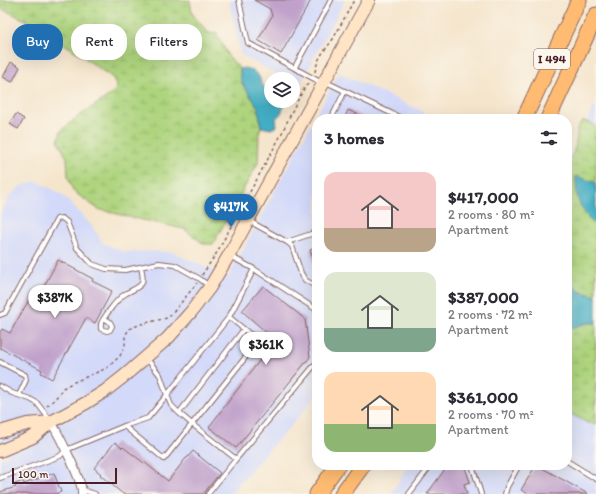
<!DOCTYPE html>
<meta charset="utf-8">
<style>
:root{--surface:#fff;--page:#f7f7f7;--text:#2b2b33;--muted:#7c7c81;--accent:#1f6fb2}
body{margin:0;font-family:Itim,sans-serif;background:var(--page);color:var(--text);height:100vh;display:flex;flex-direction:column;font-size:15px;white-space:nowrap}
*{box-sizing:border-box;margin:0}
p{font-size:13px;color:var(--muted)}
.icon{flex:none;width:22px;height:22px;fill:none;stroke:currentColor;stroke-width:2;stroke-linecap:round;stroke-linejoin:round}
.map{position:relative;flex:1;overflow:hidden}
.sheet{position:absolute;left:312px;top:114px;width:260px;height:356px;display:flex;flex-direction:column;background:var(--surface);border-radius:16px;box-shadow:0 4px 16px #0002}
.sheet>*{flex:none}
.hud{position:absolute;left:12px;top:24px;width:240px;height:36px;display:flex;gap:8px}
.tools{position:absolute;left:264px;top:72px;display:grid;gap:8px}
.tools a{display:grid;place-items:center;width:36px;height:36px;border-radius:50%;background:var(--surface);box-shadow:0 4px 16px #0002;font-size:20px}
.scale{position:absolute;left:12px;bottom:10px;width:105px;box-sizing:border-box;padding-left:4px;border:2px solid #4a1f2b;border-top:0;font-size:11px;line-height:14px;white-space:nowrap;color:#4a1f2b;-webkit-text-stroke:3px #fbf7ec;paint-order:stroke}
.price{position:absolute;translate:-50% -34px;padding:0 9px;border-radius:14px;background:#fff;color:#222;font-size:13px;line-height:26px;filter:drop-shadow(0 1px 2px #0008)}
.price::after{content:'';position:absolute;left:50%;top:24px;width:12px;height:9px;margin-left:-6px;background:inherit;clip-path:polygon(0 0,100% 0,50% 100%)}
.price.selected{background:var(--accent);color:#fff}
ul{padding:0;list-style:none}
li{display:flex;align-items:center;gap:12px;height:100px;padding:0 12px}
li span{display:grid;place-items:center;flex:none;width:112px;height:80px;border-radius:12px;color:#555}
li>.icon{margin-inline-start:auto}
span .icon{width:48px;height:48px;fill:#fffc;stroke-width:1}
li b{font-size:17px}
h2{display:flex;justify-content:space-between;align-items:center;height:48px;padding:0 12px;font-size:17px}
.chip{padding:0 14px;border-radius:16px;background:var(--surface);box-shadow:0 4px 16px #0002;font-size:14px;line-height:36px}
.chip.selected{background:var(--accent);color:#fff}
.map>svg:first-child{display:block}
.built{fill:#d3d9f9}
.wetland{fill:url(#wetland-marsh);stroke:#7c7a54}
.water{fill:#43adc3;stroke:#466677}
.building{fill:#c0a1cb}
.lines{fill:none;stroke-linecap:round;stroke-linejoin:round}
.lane-casing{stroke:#866463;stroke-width:6}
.street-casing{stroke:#866463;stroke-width:10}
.secondary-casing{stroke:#866463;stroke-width:14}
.highway-casing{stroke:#866463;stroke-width:17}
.path{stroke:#866463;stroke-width:1.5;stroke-dasharray:3 3;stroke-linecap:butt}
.lane{stroke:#fff;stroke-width:4}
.street{stroke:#fff;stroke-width:8}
.secondary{stroke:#ffe4c6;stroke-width:12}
.highway{stroke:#ffbb71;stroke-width:15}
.labels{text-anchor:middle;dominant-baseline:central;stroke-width:4;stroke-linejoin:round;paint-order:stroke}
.shield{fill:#fbf7ec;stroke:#7f6065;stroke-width:1}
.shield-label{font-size:12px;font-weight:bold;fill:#4a1f2b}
</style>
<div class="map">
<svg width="596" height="494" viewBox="0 0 596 494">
<defs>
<pattern id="wetland-marsh" width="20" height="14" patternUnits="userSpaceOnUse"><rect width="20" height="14" fill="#aed47e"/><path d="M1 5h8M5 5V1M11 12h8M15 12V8" fill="none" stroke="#97b66d"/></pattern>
</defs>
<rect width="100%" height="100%" fill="#fbf7ec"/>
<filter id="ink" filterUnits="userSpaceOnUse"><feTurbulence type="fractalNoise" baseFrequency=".025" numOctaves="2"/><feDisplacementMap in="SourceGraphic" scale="8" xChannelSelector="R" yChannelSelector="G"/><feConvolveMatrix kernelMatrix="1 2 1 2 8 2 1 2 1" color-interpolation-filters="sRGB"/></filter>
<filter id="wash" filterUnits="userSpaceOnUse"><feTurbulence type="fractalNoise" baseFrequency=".012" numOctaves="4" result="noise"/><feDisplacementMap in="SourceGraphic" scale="16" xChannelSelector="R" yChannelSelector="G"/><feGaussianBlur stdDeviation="0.9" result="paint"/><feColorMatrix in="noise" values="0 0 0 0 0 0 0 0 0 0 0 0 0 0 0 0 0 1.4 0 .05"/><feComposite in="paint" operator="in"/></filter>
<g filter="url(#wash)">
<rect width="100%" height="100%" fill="#f5e5cc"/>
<path class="built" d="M229 0H345L299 86 293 83V79H286L241 55Z
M339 73 420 110 430 119H317V394L291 426 260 459 230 494H0V458L8 455 0 440V215L9 197 20 186 36 181 58 192 71 203 92 226 103 243 125 252 153 251 172 252 228 277Z
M596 103V494H391L408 465H567V163Z"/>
<path class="wetland" d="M0 0H190L192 13 207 32 212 34 216 32 228 56 240 69V77L243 85 258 107 261 127 259 133 258 163 213 244H204L184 229 129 217 98 209 73 191 68 176 67 158 58 141 61 131 76 118 113 93 117 87 113 78 75 51 30 22 0 8Z
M584 121 593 124 596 128V183L576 177 592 222 596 225V296L581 292 567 282V166C569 161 572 156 574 150 575 147 576 144 576 141 578 133 575 125 584 121Z
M586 323H596V424L588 423 567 412V330Z"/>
<path class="water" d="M244 68 252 70 259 76 261 83 267 89 271 90V101H285C284 108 282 114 276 118L277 126 271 129 261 127 258 107 243 85 240 77V69Z
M576 176 596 183V225C589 220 582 210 579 202 576 194 576 184 576 176Z
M567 282 581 292 596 296V323H586L567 330Z"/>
<g id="blocks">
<path class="building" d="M254 0H311L281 54 258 40 272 16 270 9Z
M11 62 20 67 12 82 3 77Z
M348 110 369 119H344Z
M16 114 24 119 18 129 10 124Z
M317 247V268L316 269 310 250Z
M58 260 93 279 92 281 112 291 95 323 86 318 52 379 41 373 42 370 0 348V332L2 329 10 333 34 291 40 294Z
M263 286 305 319 310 357 236 448 209 427 269 348 268 334 242 311Z
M115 442 122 448 123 447 144 463V462L168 481 186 458H187L193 451 220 473 203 494H123L100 475 101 474 94 468Z
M448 465H464L470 482 464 484 467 494H427Z
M536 465H537L588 494H529L521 490Z
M54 473 61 492 55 494H0V492L16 487 15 484 23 481 24 484Z"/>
</g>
</g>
<g filter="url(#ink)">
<use href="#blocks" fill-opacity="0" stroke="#866463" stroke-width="1"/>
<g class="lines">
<g class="lane-casing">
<path id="lane" d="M239 0 248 43 322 83
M295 67 331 0
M326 82 403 119
M331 119 345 91
M249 221 287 242 292 246 301 273 305 280 317 287
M287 242 317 232
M230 256 254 269 317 310
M0 315 5 313 57 219 62 218 67 222 77 248 92 264 106 269 125 270 159 263 175 265 200 279 209 286
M104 318 110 322 112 326 110 330 107 331 101 329C100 322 103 320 106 315 112 307 117 299 125 294 140 285 146 288 141 267
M0 362 25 375 26 380 19 395
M0 386 12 393 30 399 37 403 50 420
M179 413 244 329
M124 426 164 459 257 343 256 339 229 317
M236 459 317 362
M567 461 596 479
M472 465 481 494
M0 478 60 456 66 450 124 426 148 418 167 395 160 375 147 359
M82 490 95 494
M208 494 236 459 192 424 179 413 171 405 167 395 229 317 254 269
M409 494 431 465
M505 494 507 487 519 465"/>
</g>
<g class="street-casing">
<path id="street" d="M51 422C58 433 84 484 82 494"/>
</g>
<g class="secondary-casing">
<path id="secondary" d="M0 432 27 424 51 422
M0 451 33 437 51 422 86 403 105 391 123 377 168 338 191 312 210 287 229 255 369 0"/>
</g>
<g class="highway-casing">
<path id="highway" d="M524 119 579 0
M548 119 596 15
M317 494 338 465
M342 494 363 465"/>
</g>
<path class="path" d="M315 72C318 56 324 52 333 39 340 27 347 13 354 0
M202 275 216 254 281 135 294 107 305 87 309 83
M47 406 55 399 63 388 72 383 107 368 120 356 125 345V336L129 329 141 324 167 318 171 315 197 283"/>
<use href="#lane" class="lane"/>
<use href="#street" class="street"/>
<use href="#secondary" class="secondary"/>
<use href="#highway" class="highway"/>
</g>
</g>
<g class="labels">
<rect class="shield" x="534" y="49" width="36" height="20" rx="3"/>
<g class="shield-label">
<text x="552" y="59">I 494</text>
</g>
</g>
</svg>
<div class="tools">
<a><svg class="icon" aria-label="layers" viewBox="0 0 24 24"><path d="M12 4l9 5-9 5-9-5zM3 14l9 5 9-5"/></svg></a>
</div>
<div class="scale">100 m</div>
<b class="price selected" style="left:231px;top:228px">$417K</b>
<b class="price" style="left:55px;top:319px">$387K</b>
<b class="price" style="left:266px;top:366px">$361K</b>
<div class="hud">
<a class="chip selected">Buy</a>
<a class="chip">Rent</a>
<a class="chip">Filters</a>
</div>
<section class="sheet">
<h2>3 homes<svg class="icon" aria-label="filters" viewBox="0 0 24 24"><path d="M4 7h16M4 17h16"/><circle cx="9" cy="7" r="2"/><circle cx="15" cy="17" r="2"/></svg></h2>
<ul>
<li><span style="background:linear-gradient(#f6c9c9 70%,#b9a48a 0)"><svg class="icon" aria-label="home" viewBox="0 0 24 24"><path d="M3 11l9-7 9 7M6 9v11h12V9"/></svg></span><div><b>$417,000</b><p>2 rooms · 80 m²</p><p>Apartment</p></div></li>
<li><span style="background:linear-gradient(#dfe7d0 70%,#7fa58c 0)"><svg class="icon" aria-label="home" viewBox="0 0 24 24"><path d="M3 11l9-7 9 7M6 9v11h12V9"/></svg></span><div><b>$387,000</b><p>2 rooms · 72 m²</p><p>Apartment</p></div></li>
<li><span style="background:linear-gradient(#ffd9b3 65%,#8fb573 0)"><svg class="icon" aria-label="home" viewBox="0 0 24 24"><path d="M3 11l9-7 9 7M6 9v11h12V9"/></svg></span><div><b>$361,000</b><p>2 rooms · 70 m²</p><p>Apartment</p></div></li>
</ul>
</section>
</div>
